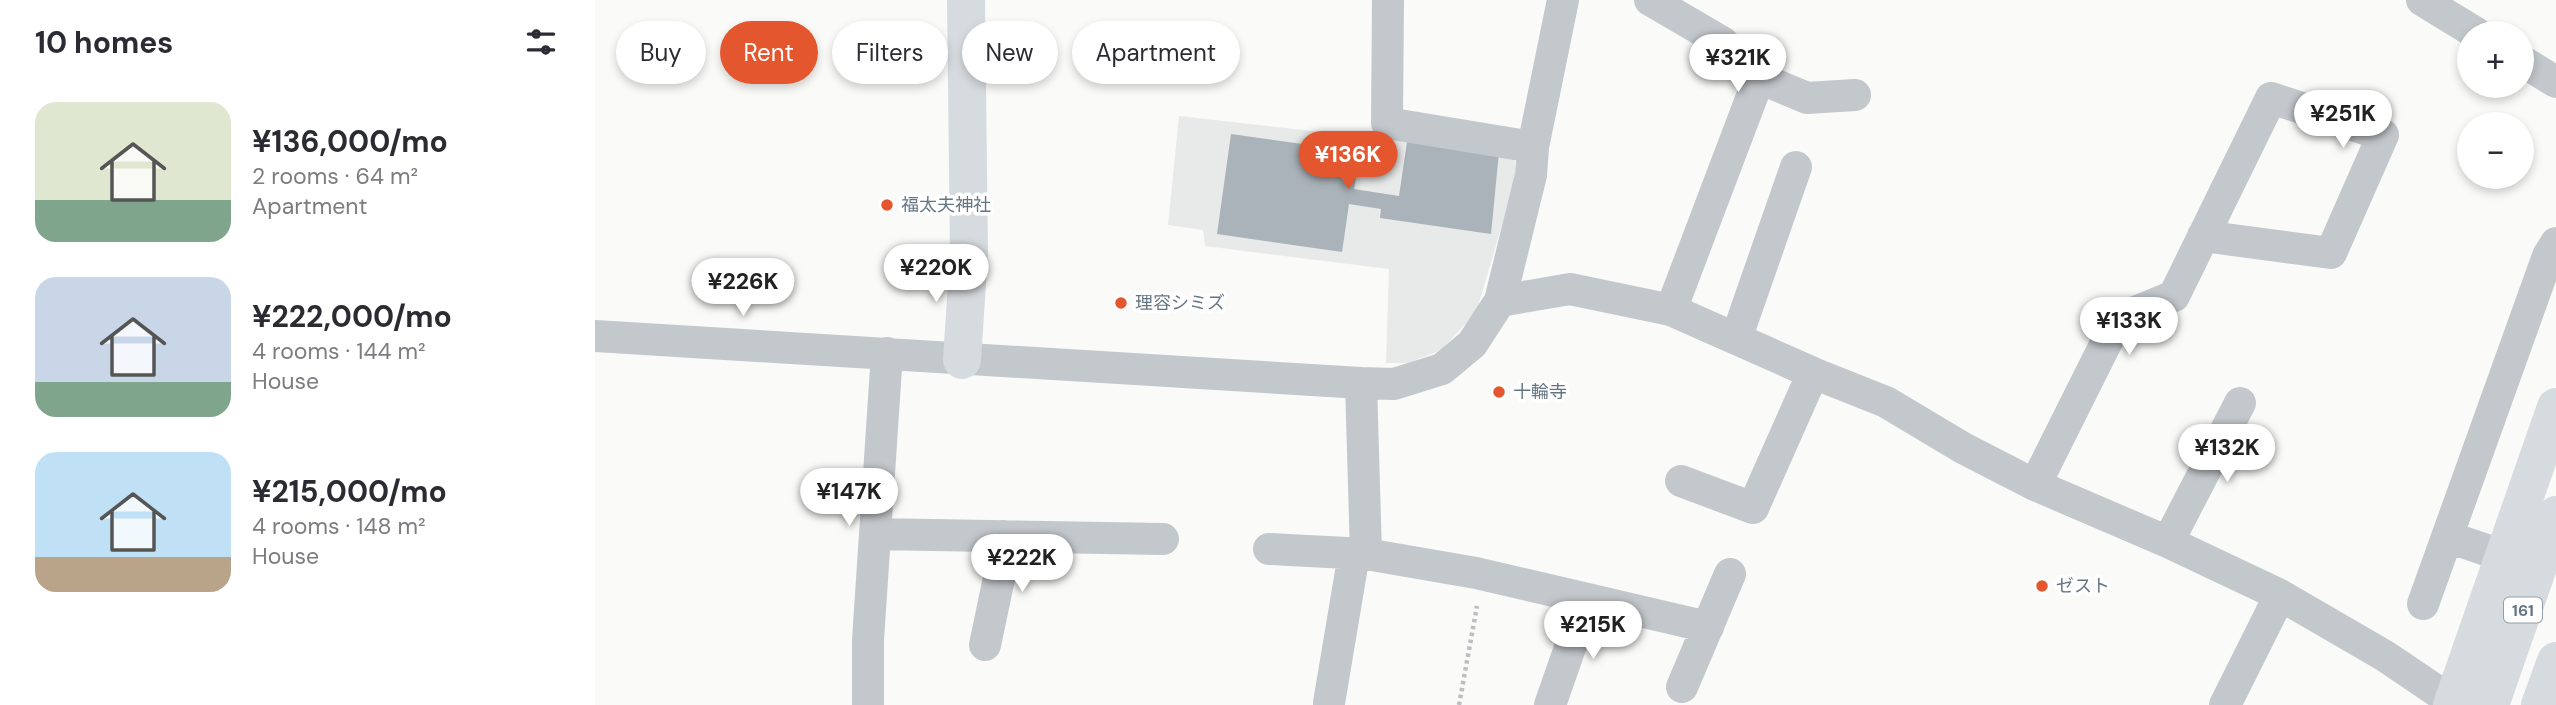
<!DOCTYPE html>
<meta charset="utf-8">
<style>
:root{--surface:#fff;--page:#f7f7f7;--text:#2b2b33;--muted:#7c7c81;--accent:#e4572e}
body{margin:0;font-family:"DM Sans","Noto Sans JP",sans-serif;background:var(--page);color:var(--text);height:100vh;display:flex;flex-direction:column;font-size:26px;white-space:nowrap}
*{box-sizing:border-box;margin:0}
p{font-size:23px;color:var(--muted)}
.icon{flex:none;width:38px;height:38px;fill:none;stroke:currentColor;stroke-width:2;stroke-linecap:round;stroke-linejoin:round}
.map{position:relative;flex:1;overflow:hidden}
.panel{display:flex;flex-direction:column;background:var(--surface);width:595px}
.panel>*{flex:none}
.banner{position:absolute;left:21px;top:21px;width:665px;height:63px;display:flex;gap:14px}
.tools{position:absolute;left:1862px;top:21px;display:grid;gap:14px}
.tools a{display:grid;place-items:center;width:77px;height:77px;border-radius:50%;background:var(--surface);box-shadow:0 4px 10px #0003;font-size:35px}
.price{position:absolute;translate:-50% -60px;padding:0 16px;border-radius:24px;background:#fff;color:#222;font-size:23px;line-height:46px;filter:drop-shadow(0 2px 4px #0008)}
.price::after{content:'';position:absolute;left:50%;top:42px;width:21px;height:16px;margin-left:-10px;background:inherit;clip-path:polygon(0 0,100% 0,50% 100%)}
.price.current{background:var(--accent);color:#fff}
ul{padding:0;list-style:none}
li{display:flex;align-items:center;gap:21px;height:175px;padding:0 35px}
li span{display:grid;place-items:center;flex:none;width:196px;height:140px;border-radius:21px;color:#555}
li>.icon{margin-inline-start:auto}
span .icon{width:84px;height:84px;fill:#fffc;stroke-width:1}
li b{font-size:30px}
h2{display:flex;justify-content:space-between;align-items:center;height:84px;padding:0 35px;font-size:30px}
.chip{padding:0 24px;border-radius:32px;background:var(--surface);box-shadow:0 4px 10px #0003;font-size:24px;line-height:63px}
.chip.current{background:var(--accent);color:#fff}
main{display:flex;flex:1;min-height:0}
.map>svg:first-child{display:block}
.built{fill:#e8e9e9}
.building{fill:#aab3b9}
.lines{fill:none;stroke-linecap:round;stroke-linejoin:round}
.path{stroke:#bbbfc2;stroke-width:4.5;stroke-dasharray:3.5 3.5;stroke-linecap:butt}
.street{stroke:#c3c8cc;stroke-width:32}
.secondary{stroke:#d6dbdf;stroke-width:38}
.highway{stroke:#d6dbdf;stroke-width:38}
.poi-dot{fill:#e4572e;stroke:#fff;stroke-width:2.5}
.labels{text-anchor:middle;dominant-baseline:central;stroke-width:7;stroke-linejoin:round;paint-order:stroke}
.shield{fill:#fff;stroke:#939fa8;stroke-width:2}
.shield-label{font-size:16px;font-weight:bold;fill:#657683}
.poi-label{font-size:18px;fill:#657683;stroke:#fff;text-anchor:start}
</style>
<main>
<section class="panel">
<h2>10 homes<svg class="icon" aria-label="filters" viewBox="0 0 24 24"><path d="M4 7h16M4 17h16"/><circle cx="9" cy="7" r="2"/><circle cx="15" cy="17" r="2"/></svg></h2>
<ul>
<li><span style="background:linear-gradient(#dfe7d0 70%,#7fa58c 0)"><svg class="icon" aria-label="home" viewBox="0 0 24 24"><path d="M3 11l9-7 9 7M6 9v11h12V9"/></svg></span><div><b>¥136,000/mo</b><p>2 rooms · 64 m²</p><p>Apartment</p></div></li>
<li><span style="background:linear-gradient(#c9d6e8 75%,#7fa58c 0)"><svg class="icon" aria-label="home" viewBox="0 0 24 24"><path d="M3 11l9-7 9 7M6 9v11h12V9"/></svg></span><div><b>¥222,000/mo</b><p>4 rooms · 144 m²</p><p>House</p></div></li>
<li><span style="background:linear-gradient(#bfe0f5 75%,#b9a48a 0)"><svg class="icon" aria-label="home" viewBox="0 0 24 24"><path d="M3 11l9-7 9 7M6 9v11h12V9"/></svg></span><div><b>¥215,000/mo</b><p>4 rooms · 148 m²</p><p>House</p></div></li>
</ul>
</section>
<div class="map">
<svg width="1961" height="705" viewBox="0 0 1961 705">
<rect width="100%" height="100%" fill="#fafaf8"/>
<path class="built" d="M584 116 919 154 921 178 881 313 846 350 813 363H791L794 269 610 246 608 230 573 225Z"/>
<path class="building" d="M636 134 765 152 759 189 804 196 812 142 904 152 896 234 785 218 786 209 754 204 747 252 622 234Z"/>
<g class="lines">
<path class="path" d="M864 705 882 606"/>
<path class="street" d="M793 0 792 123 938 147
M1055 0 1127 42 1164 78 1212 98 1260 95
M1827 0 1881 33
M1927 61 1961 82
M905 301 975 289 1076 310 1218 373 1291 402 1368 448 1440 485 1573 542 1685 595 1790 656 1858 702
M1076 310 1164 78
M0 336 766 383 799 384 847 369 877 344 905 301 936 175 938 147 968 0
M1141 339 1201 167
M766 383 771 554
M1086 481 1158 508 1218 373
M1440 485 1523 319 1579 296 1676 98 1788 135 1736 253 1608 236
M280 534 568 539
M1853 537 1909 556
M1573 542 1645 403
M674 549 771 554 881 573 1113 627
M1828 604 1953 256 1961 243
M390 645 408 559V536
M1087 687 1135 574
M734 703 759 554
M273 705V640L292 353
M955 705 992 599
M1630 705 1685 595"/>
<path class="secondary" d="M367 360 374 253 371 0
M1857 705 1961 407"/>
<path class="highway" d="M1895 705 1961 515
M1945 705 1961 661"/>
</g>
<g class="poi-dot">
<circle cx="292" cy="205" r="7"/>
<circle cx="526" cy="303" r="7"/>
<circle cx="904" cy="392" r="7"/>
<circle cx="1447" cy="586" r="7"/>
</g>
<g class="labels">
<rect class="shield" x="1909" y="597.5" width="38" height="25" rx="5"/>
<g class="shield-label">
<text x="1928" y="610">161</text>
</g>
<g class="poi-label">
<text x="306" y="205">福太夫神社</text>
<text x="540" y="303">理容シミズ</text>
<text x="918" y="392">十輪寺</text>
<text x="1461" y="586">ゼスト</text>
</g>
</g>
</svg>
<div class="tools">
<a>+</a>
<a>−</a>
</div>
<b class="price" style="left:1143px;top:94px">¥321K</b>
<b class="price" style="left:1748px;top:150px">¥251K</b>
<b class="price current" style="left:753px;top:191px">¥136K</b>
<b class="price" style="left:341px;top:304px">¥220K</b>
<b class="price" style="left:148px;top:318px">¥226K</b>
<b class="price" style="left:1534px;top:357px">¥133K</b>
<b class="price" style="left:1632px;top:484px">¥132K</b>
<b class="price" style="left:254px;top:528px">¥147K</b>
<b class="price" style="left:427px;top:594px">¥222K</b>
<b class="price" style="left:998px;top:661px">¥215K</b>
<div class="banner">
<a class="chip">Buy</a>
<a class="chip current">Rent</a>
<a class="chip">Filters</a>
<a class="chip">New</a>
<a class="chip">Apartment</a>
</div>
</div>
</main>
